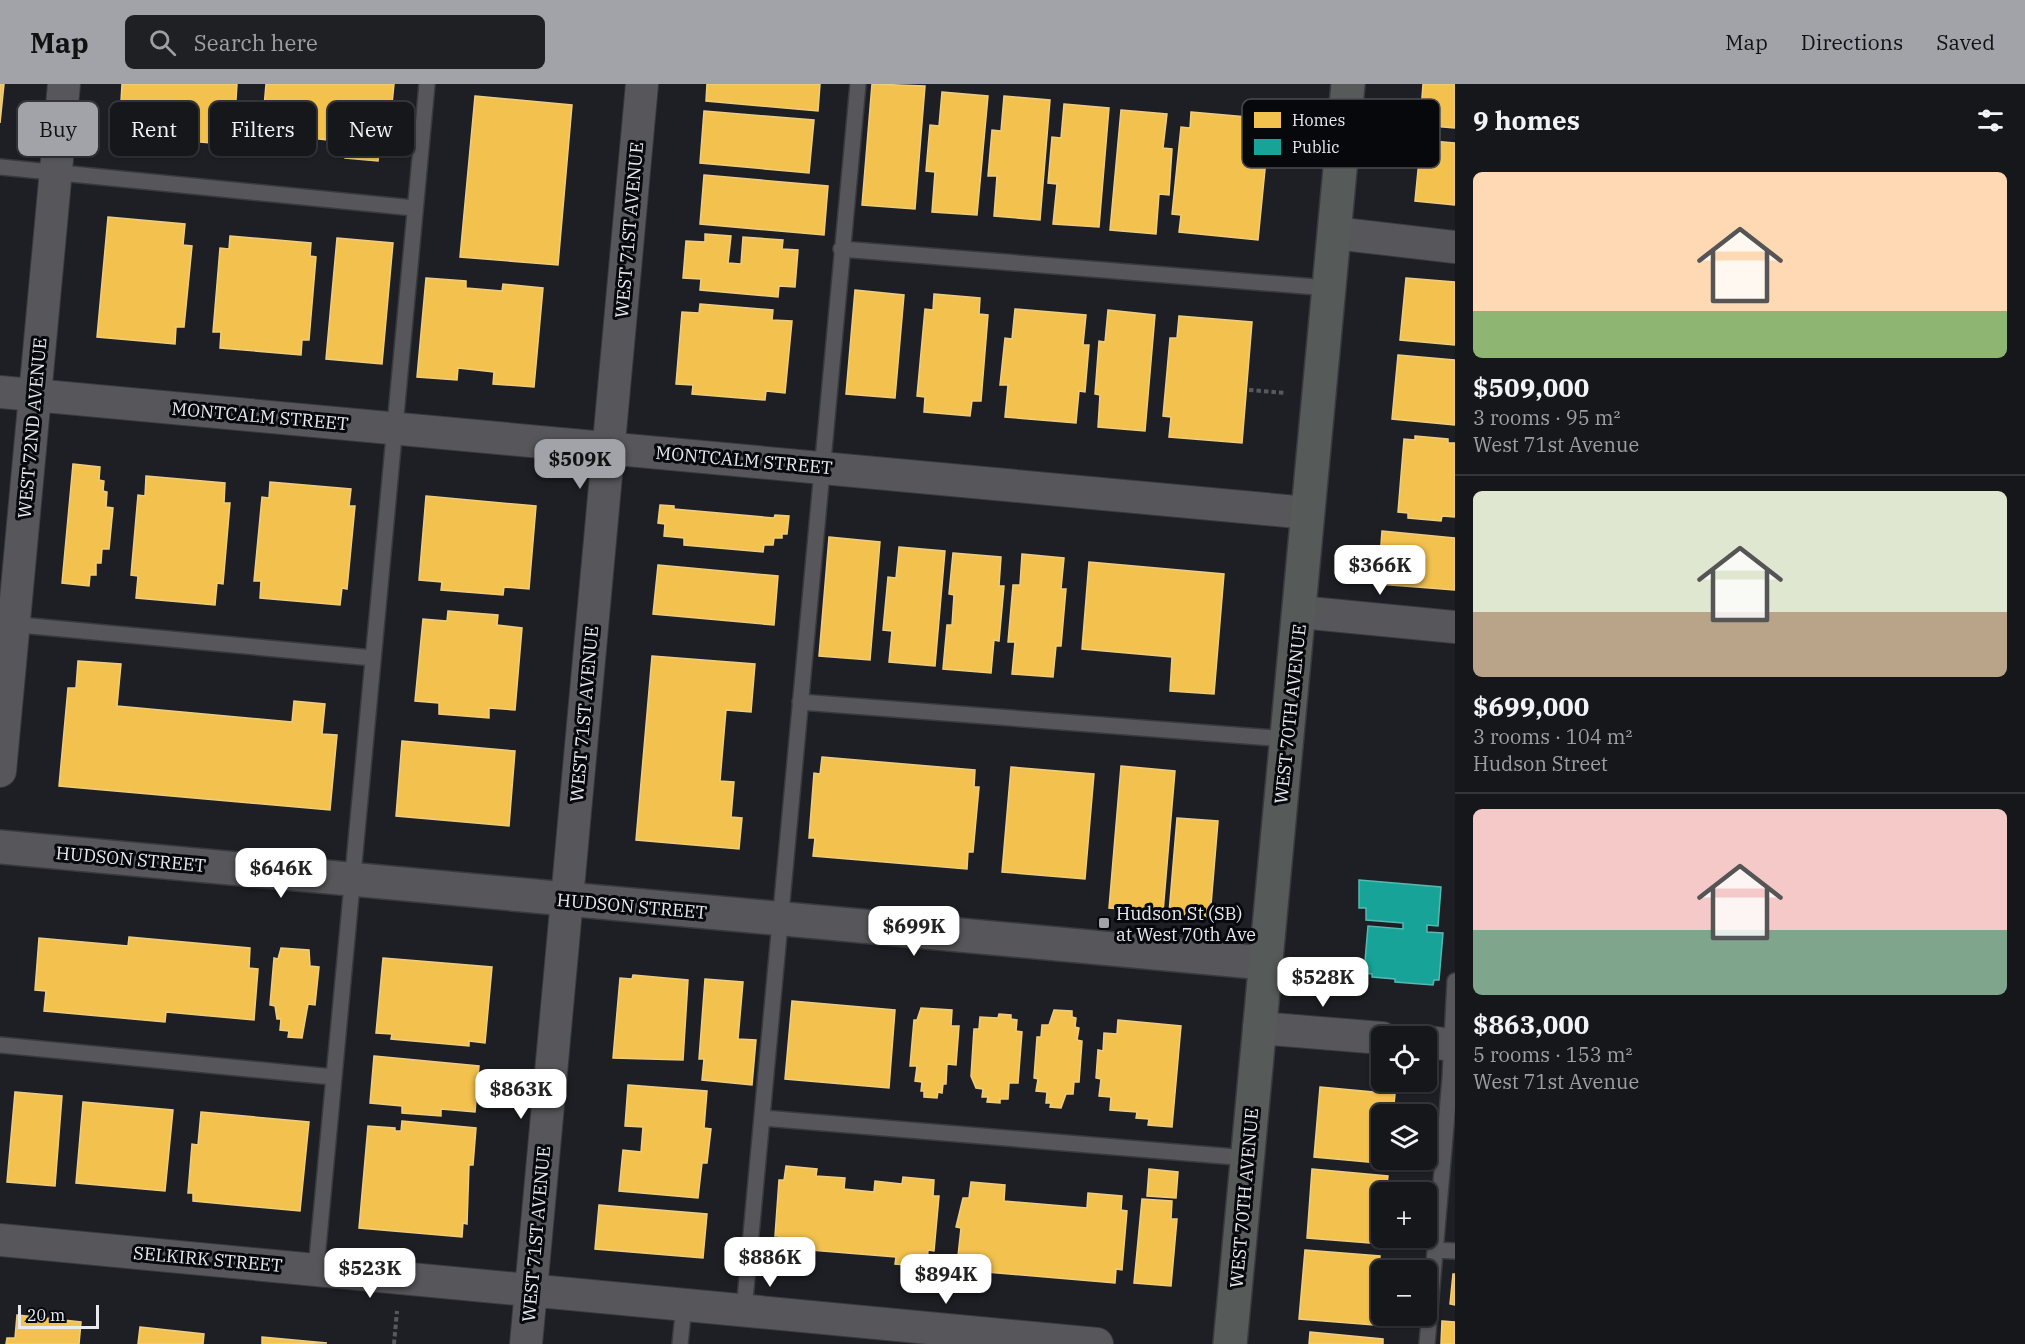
<!DOCTYPE html>
<meta charset="utf-8">
<style>
:root{--surface:#16171b;--page:#1f2024;--text:#f1f3f6;--muted:#9e9fa3;--line:#35363a;--accent:#a1a3a9}
body{margin:0;font-family:"IBM Plex Serif",serif;background:var(--page);color:var(--text);height:100vh;display:flex;flex-direction:column;font-size:22px;white-space:nowrap}
*{box-sizing:border-box;margin:0}
p{font-size:20px;color:var(--muted)}
.icon{flex:none;width:33px;height:33px;fill:none;stroke:currentColor;stroke-width:2;stroke-linecap:round;stroke-linejoin:round}
.map{position:relative;flex:1;overflow:hidden}
.drawer{display:flex;flex-direction:column;background:var(--surface);width:570px}
.drawer>*{flex:none}
.banner{position:absolute;left:18px;top:18px;width:570px;height:54px;display:flex;gap:12px}
.fabs{position:absolute;left:1371px;top:942px;display:grid;gap:12px}
.fabs a{display:grid;place-items:center;width:66px;height:66px;border-radius:9px;background:var(--surface);box-shadow:0 2px 4px #0004,0 0 0 2px var(--line);font-size:30px}
.scale{position:absolute;left:18px;bottom:15px;width:81px;box-sizing:border-box;padding-left:6px;border:3px solid #e8eaf1;border-top:0;font-size:16px;line-height:21px;white-space:nowrap;color:#e8eaf1;-webkit-text-stroke:4px #07080c;paint-order:stroke}
.price{position:absolute;translate:-50% -51px;padding:0 14px;border-radius:12px;background:#fff;color:#222;font-size:20px;line-height:39px;filter:drop-shadow(0 2px 3px #0008)}
.price::after{content:'';position:absolute;left:50%;top:36px;width:18px;height:14px;margin-left:-9px;background:inherit;clip-path:polygon(0 0,100% 0,50% 100%)}
.price.active{background:var(--accent);color:#111}
ul{padding:0;list-style:none}
li{display:grid;align-content:center;gap:12px;height:318px;padding:0 18px}
li+li{border-top:2px solid var(--line)}
li span{display:grid;place-items:center;height:186px;border-radius:9px;color:#555}
li>.icon{margin-inline-start:auto}
span .icon{width:108px;height:108px;fill:#fffc;stroke-width:1}
li b{font-size:26px}
h2{display:flex;justify-content:space-between;align-items:center;height:72px;padding:0 18px;font-size:26px}
.pill{padding:0 21px;border-radius:9px;background:var(--surface);box-shadow:0 2px 4px #0004,0 0 0 2px var(--line);font-size:21px;line-height:54px}
.pill.active{background:var(--accent);color:#111}
header{display:flex;align-items:center;gap:36px;box-sizing:border-box;height:84px;padding:0 30px;background:var(--accent);color:#111}
header strong{font-size:28px}
nav{display:flex;gap:33px;margin-inline-start:auto;font-size:21px}
.search{width:420px;height:54px;background:var(--page);display:flex;align-items:center;gap:15px;box-sizing:border-box;padding:0 21px;border-radius:9px;color:var(--muted);font-size:22px}
main{display:flex;flex:1;min-height:0}
.map>svg:first-child{display:block}
.homes{fill:#f2c14e;stroke:#efcd7f;stroke-width:1.5}
.public{fill:#17a398;stroke:#56b8b3;stroke-width:1.5}
.lines{fill:none;stroke-linecap:round;stroke-linejoin:round}
.service-casing{stroke:#393a3e;stroke-width:18}
.minor-casing{stroke:#393a3e;stroke-width:34}
.tertiary-casing{stroke:#393a3e;stroke-width:36}
.trunk-casing{stroke:#393a3e;stroke-width:36}
.path{stroke:#58595d;stroke-width:4;stroke-dasharray:4.5 3;stroke-linecap:butt}
.service{stroke:#57575b;stroke-width:15}
.minor{stroke:#57575b;stroke-width:32}
.tertiary{stroke:#57575b;stroke-width:33}
.trunk{stroke:#565a58;stroke-width:33}
.poi-dot{fill:#a1a3a9;stroke:#07080c;stroke-width:2}
.labels{text-anchor:middle;dominant-baseline:central;stroke-width:6;stroke-linejoin:round;paint-order:stroke}
.street-label{font-size:18px;fill:#e8eaf1;stroke:#07080c}
.poi-label{font-size:18px;fill:#e8eaf1;stroke:#07080c;text-anchor:start}
.key{fill:#07080c;stroke:#4a4c51;stroke-width:1.5}
.key-label{font-size:16px;fill:#e8eaf1}
</style>
<header>
<strong>Map</strong>
<div class="search"><svg class="icon" aria-label="search" viewBox="0 0 24 24"><circle cx="10" cy="10" r="6"/><path d="M15 15l6 6"/></svg>Search here</div>
<nav><a>Map</a><a>Directions</a><a>Saved</a></nav>
</header>
<main>
<div class="map">
<svg width="1455" height="1260" viewBox="0 0 1455 1260">
<rect width="100%" height="100%" fill="#1e1f24"/>
<path class="homes" d="M0 0H4L0 39Z
M122 0H237L234 46 224 45 223 60 189 57 190 41 173 40 172 56 119 52Z
M266 0H394L388 60 380 59 378 77 345 74 346 58 310 54 309 70 272 67 274 48 262 47Z
M707 0H820L818 27 706 17Z
M872 0 925 2 915 125 862 121Z
M1423 0H1455V44L1420 41Z
M942 8 988 12 977 131 932 128 935 88 926 87 930 41 939 42Z
M475 12 572 21 558 181 460 173Z
M1004 12 1050 16 1040 136 994 132 997 92H988L992 46 1001 47Z
M1064 20 1109 24 1099 143 1053 140 1057 100 1048 99 1052 53 1061 54Z
M1121 26 1167 30 1163 64 1172 65 1169 111 1159 110 1156 150 1110 146Z
M704 27 814 36 809 89 700 79Z
M1191 28 1270 35 1258 156 1179 148 1181 131 1172 130 1181 43 1190 44Z
M1421 56 1455 59V121L1415 117Z
M704 91 828 102 824 151 700 140Z
M108 133 185 140 183 161 192 162 184 243H176L175 260 97 253Z
M705 150 731 152 728 179 741 180 743 153 783 156 782 165 798 166 795 203 779 202 778 213 700 206 701 195 683 194 686 157 705 158Z
M230 152 311 159 310 172 316 173 309 256H302L301 271 220 264 221 248H213L220 164 229 165Z
M337 154 393 159 382 280 326 275Z
M426 194 466 197V204L502 207 503 200 543 204 534 303 493 300 494 288 458 284 457 296 417 293Z
M1406 194 1455 198V261L1400 256Z
M855 206 904 211 895 314 846 310Z
M934 210 980 214 979 230 988 231 981 317H972L970 332 924 328 925 313 917 312 925 225 933 226Z
M700 220 773 226 772 236 792 237 785 309 766 307 765 316 692 310 693 301 676 300 682 228 699 229Z
M1015 225 1086 231 1083 261H1089L1085 308 1079 307 1076 339 1005 333 1008 301H1000L1005 254 1012 255Z
M1108 226 1155 231 1145 347 1098 343 1100 311 1095 310 1099 257 1105 258Z
M1179 232 1252 238 1242 359 1169 353 1171 333 1163 332 1170 254H1177Z
M1398 271 1455 276V341L1392 335Z
M1415 352 1448 355V359H1455V433L1442 432 1441 437 1408 434V429L1398 428 1404 355 1415 356Z
M73 380 100 383 99 396 104 397 103 407 107 408 106 423 113 424 109 465H102L101 479H96V491H90L89 502 62 499Z
M146 392 225 399 224 419H230L223 500 217 499 215 521 136 514 138 492 131 491 138 411 145 412Z
M270 398 351 405 349 422H355L347 505 342 504 340 521 260 514 261 497H254L262 413 269 414Z
M426 412 536 422 529 505 504 503 503 511 441 506 442 498 419 496Z
M660 421 674 422V425L774 434 775 431 789 432 787 450H782V454H774L773 461H764L763 468 684 461V454L664 452 665 440 658 439Z
M1382 447 1455 454V506L1378 500Z
M829 453 880 458 870 576 819 572Z
M899 463 945 467 935 582 889 578 892 547 883 546 888 493 896 494Z
M953 469 1001 473 999 502H1004L999 557 994 556 991 589 943 585 947 541H952L954 511 949 510Z
M1022 470 1064 474 1061 505H1066L1061 562H1056L1053 593 1012 590 1015 558H1008L1013 501H1020Z
M1089 478 1224 490 1214 610 1170 607 1172 573 1082 565Z
M658 481 778 492 774 541 653 530Z
M448 527 498 531 497 541 522 544 515 626 489 624V634L439 630V619L415 617 423 535 447 537Z
M652 572 755 580 751 628 726 626 720 697 734 698 731 733 742 734 739 765 636 756Z
M78 577 121 580 117 622 292 638 294 617 325 620 322 650 337 651 330 726 59 702 68 604H76Z
M402 657 515 667 509 742 396 732Z
M822 673 975 686 974 703H979L973 768H968L967 785 813 772 815 754H809L814 689 820 690Z
M1121 682 1175 687 1163 828 1109 824Z
M1011 683 1094 690 1085 795 1002 788Z
M1177 734 1218 737 1210 833 1169 829Z
M129 853 250 864 249 884 258 885 254 936 166 928 165 938 44 927 46 907 35 906 39 854 128 862Z
M281 864 309 866 310 882 319 883 315 921 308 920 302 954 288 953 289 947 280 946 281 935H277L275 922 270 921 274 874 278 875Z
M383 874 492 883 485 959 469 957V962L391 955 392 950 376 949Z
M633 891 688 896 683 976 613 974 620 894 632 895Z
M705 895 743 898 738 955 756 956 752 1001 702 996 704 975H699Z
M792 917 895 926 889 1004 785 995Z
M921 924 952 926 951 942H959L956 981 947 980 946 1000H943L942 1009 938 1008 937 1014 924 1013V1007H921L922 998 915 997 917 982H910L914 936H917Z
M1054 926 1072 927V933L1076 934 1075 943 1079 944 1077 956 1082 957 1079 998H1074L1073 1010H1066L1061 1024 1050 1023 1051 1019H1046L1047 1008 1036 1007 1038 995 1034 994 1037 953H1041L1042 941H1049Z
M999 930 1011 931V935L1017 936 1016 947 1022 948 1018 999H1009L1008 1015H1000V1019L987 1018 988 1013H982L983 1005 976 1004 971 992 974 945H979L980 933 998 934Z
M1118 936 1181 942 1172 1043 1148 1041 1149 1035 1136 1034 1137 1028 1110 1026 1111 1013 1099 1012 1101 995 1096 994 1098 966 1103 967 1104 949 1117 950Z
M374 972 479 982 475 1028 441 1025V1032L402 1029V1022L370 1019Z
M628 1001 707 1007 704 1044 711 1045 707 1079H702L698 1114 619 1107 623 1066 641 1068 643 1043 625 1042Z
M1320 1003 1395 1010 1393 1030H1382V1076H1389V1080L1314 1073Z
M15 1008 62 1012 55 1102 7 1098Z
M83 1018 173 1026 165 1107 76 1099Z
M201 1028 309 1038 300 1127 193 1117V1109H188L192 1060 198 1061Z
M402 1037 476 1044 473 1081H469L467 1140 463 1139 462 1153 359 1144 368 1042 395 1044V1047H401Z
M786 1082 817 1085 816 1092 845 1094 844 1105 874 1108 875 1097 902 1100 903 1093 934 1096 933 1112H939L934 1167 928 1166 927 1183 895 1180 896 1173 810 1166 809 1172 778 1170 779 1152H775L779 1096H784Z
M1149 1085 1178 1088 1176 1114 1147 1112Z
M1312 1085 1388 1092 1386 1108H1382V1160L1307 1154Z
M971 1098 1005 1101 1004 1117 1087 1124 1088 1109 1122 1112 1121 1126 1127 1127 1122 1186 1116 1185 1115 1199 963 1186 964 1172H958L961 1144 956 1143 963 1114H969Z
M1142 1115 1172 1117 1171 1135H1177L1171 1202 1134 1199Z
M599 1121 707 1130 703 1174 595 1165Z
M1305 1166 1380 1172 1374 1241 1299 1235Z
M1453 1190H1455V1221L1450 1220Z
M17 1231 81 1238 79 1260H6L7 1254H15Z
M1442 1237 1455 1238V1260H1441Z
M140 1243 204 1250 203 1260H138Z
M1310 1248 1383 1255V1260H1309Z
M262 1253 327 1259 262 1260Z"/>
<path class="public" d="M1359 796 1441 803 1438 842 1427 841V848L1443 849 1439 896H1434L1433 901 1395 898V895L1372 893V890L1364 889 1368 842 1403 845V839L1366 836V824H1359Z"/>
<g class="lines">
<g class="service-casing">
<path id="service" d="M0 83 414 124
M841 165 1329 204
M9 540 373 574
M800 618 1287 655
M0 961 333 993
M763 1034 1248 1074
M1435 1166 1455 1167
M316 1185 427 0
M744 1226 858 0
M680 1260 684 1221
M1427 1260 1450 995 1455 897"/>
</g>
<g class="minor-casing">
<path id="minor" d="M1334 149 1455 163
M0 308 1308 429
M1300 528 1455 543
M0 687 64 0
M1259 944 1382 954
M1426 958 1455 961
M0 1156 1097 1260
M526 1260 642 0"/>
</g>
<g class="tertiary-casing">
<path id="tertiary" d="M0 763 1265 879"/>
</g>
<g class="trunk-casing">
<path id="trunk" d="M1230 1260 1348 0"/>
</g>
<path class="path" d="M1249 306 1286 309
M394 1260 397 1227"/>
<use href="#service" class="service"/>
<use href="#minor" class="minor"/>
<use href="#tertiary" class="tertiary"/>
<use href="#trunk" class="trunk"/>
</g>
<rect class="poi-dot" x="1098" y="833" width="12" height="12" rx="3"/>
<g class="labels">
<g class="street-label">
<text transform="translate(629 146) rotate(-85)">WEST 71ST AVENUE</text>
<text transform="translate(260 332) rotate(5)">MONTCALM STREET</text>
<text transform="translate(32 344) rotate(-85)">WEST 72ND AVENUE</text>
<text transform="translate(744 376) rotate(5)">MONTCALM STREET</text>
<text transform="translate(584 630) rotate(-85)">WEST 71ST AVENUE</text>
<text transform="translate(1290 630) rotate(-84)">WEST 70TH AVENUE</text>
<text transform="translate(131 775) rotate(5)">HUDSON STREET</text>
<text transform="translate(632 822) rotate(5)">HUDSON STREET</text>
<text transform="translate(1244 1114) rotate(-85)">WEST 70TH AVENUE</text>
<text transform="translate(536 1150) rotate(-85)">WEST 71ST AVENUE</text>
<text transform="translate(208 1175) rotate(5)">SELKIRK STREET</text>
</g>
<g class="poi-label">
<text x="1116" y="829">Hudson St (SB)<tspan x="1116" dy="21">at West 70th Ave</tspan></text>
</g>
</g>
<rect x="1242" y="15" width="198" height="69" rx="9" class="key"/>
<rect x="1254" y="28" width="27" height="16" fill="#f2c14e"/>
<rect x="1254" y="55" width="27" height="16" fill="#17a398"/>
<g class="key-label">
<text x="1292" y="42">Homes</text>
<text x="1292" y="69">Public</text>
</g>
</svg>
<div class="fabs">
<a><svg class="icon" aria-label="locate" viewBox="0 0 24 24"><circle cx="12" cy="12" r="6"/><path d="M12 2v4M12 18v4M2 12h4M18 12h4"/></svg></a>
<a><svg class="icon" aria-label="layers" viewBox="0 0 24 24"><path d="M12 4l9 5-9 5-9-5zM3 14l9 5 9-5"/></svg></a>
<a>+</a>
<a>−</a>
</div>
<div class="scale">20 m</div>
<b class="price active" style="left:580px;top:406px">$509K</b>
<b class="price" style="left:1380px;top:512px">$366K</b>
<b class="price" style="left:281px;top:815px">$646K</b>
<b class="price" style="left:914px;top:873px">$699K</b>
<b class="price" style="left:1323px;top:924px">$528K</b>
<b class="price" style="left:521px;top:1036px">$863K</b>
<b class="price" style="left:770px;top:1204px">$886K</b>
<b class="price" style="left:370px;top:1215px">$523K</b>
<b class="price" style="left:946px;top:1221px">$894K</b>
<div class="banner">
<a class="pill active">Buy</a>
<a class="pill">Rent</a>
<a class="pill">Filters</a>
<a class="pill">New</a>
</div>
</div>
<section class="drawer">
<h2>9 homes<svg class="icon" aria-label="filters" viewBox="0 0 24 24"><path d="M4 7h16M4 17h16"/><circle cx="9" cy="7" r="2"/><circle cx="15" cy="17" r="2"/></svg></h2>
<ul>
<li><span style="background:linear-gradient(#ffd9b3 75%,#8fb573 0)"><svg class="icon" aria-label="home" viewBox="0 0 24 24"><path d="M3 11l9-7 9 7M6 9v11h12V9"/></svg></span><div><b>$509,000</b><p>3 rooms · 95 m²</p><p>West 71st Avenue</p></div></li>
<li><span style="background:linear-gradient(#dfe7d0 65%,#b9a48a 0)"><svg class="icon" aria-label="home" viewBox="0 0 24 24"><path d="M3 11l9-7 9 7M6 9v11h12V9"/></svg></span><div><b>$699,000</b><p>3 rooms · 104 m²</p><p>Hudson Street</p></div></li>
<li><span style="background:linear-gradient(#f6c9c9 65%,#7fa58c 0)"><svg class="icon" aria-label="home" viewBox="0 0 24 24"><path d="M3 11l9-7 9 7M6 9v11h12V9"/></svg></span><div><b>$863,000</b><p>5 rooms · 153 m²</p><p>West 71st Avenue</p></div></li>
</ul>
</section>
</main>
